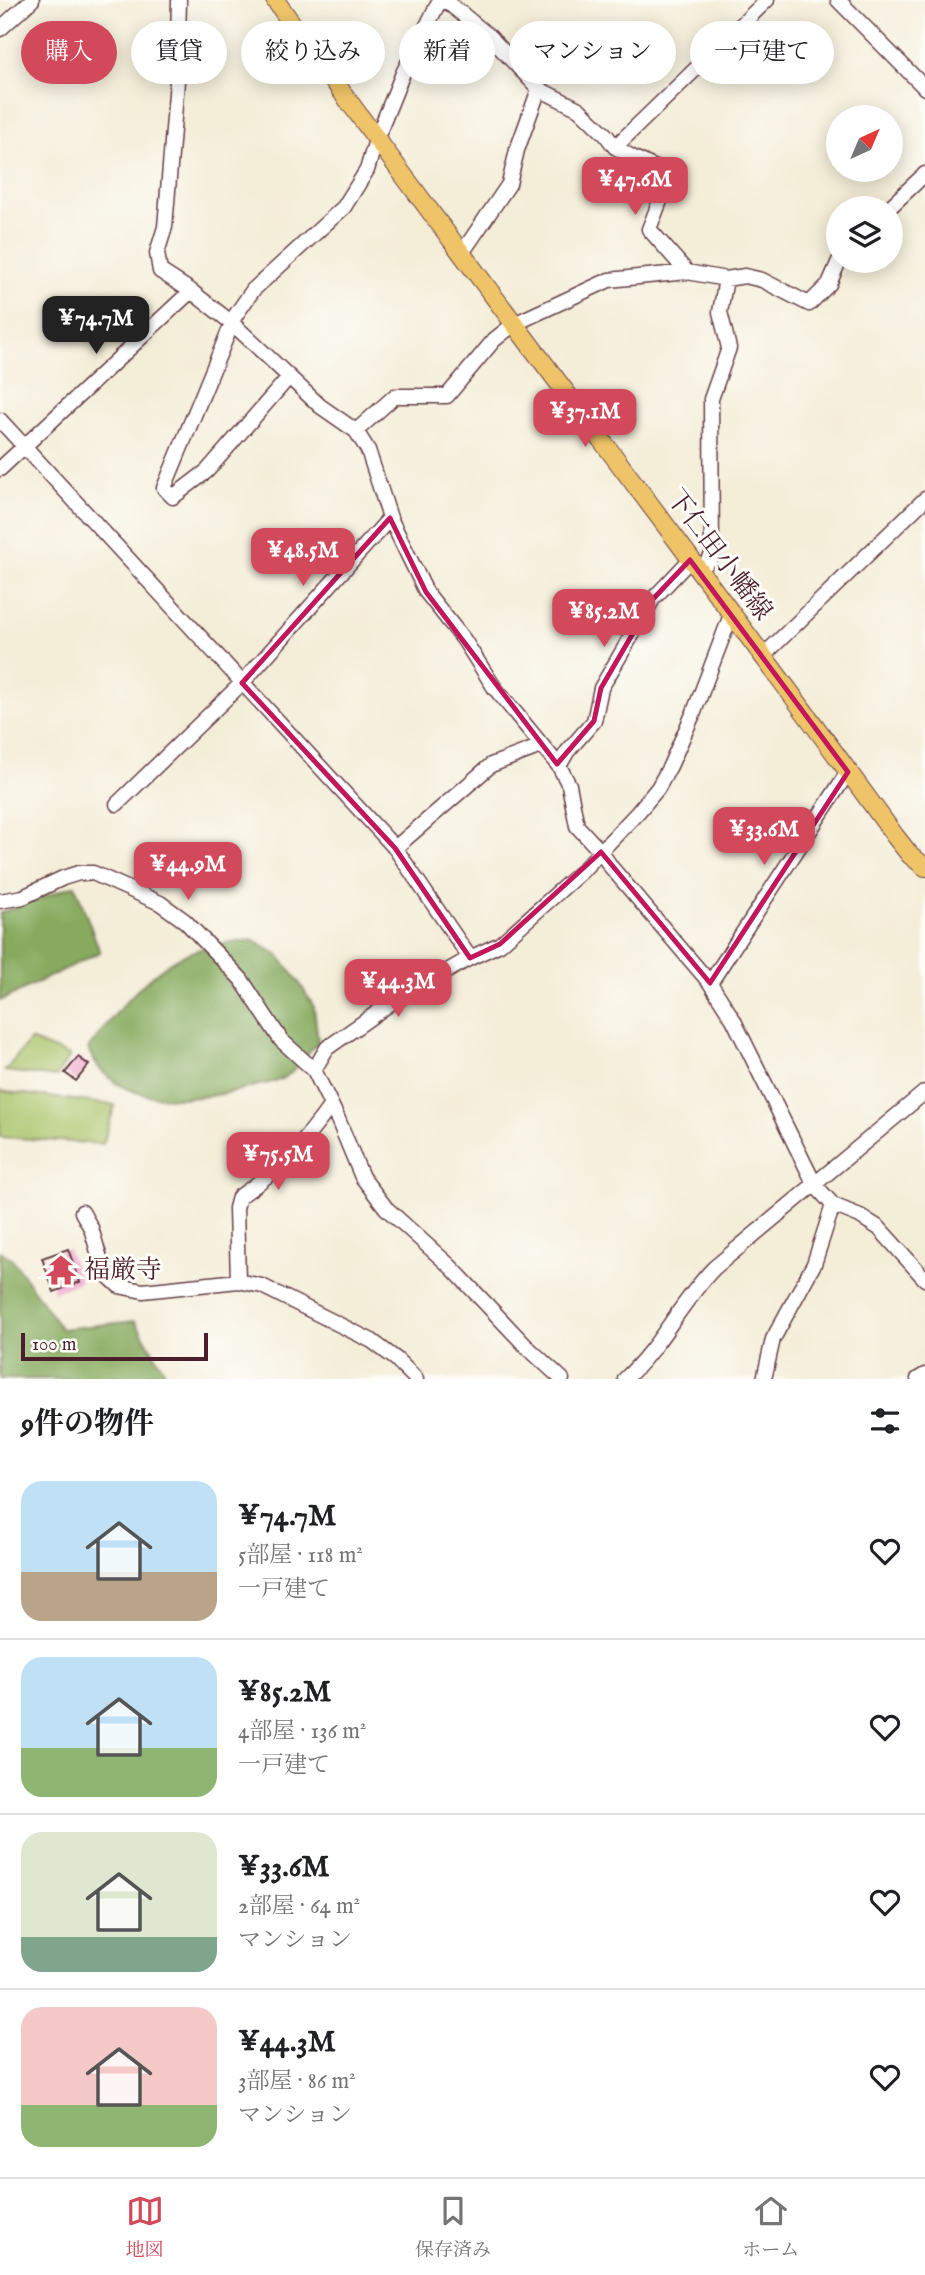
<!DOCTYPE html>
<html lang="ja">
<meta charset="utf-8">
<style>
:root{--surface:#fff;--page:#f2f2f2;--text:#202124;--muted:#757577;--line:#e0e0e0;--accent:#d1495b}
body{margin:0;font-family:"IM FELL English","Noto Serif JP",serif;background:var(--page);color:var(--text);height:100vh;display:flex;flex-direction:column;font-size:26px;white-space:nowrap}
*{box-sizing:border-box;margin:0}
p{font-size:23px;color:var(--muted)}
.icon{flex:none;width:38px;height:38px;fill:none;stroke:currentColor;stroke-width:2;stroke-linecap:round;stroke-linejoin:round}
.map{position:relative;height:1379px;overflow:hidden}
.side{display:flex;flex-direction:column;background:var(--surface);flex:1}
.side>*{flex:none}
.hud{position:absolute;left:21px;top:21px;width:884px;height:63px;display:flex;gap:14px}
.needle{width:46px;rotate:44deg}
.buttons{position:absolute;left:826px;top:105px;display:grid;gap:14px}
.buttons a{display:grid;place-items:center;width:77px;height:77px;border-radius:50%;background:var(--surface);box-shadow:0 4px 18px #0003;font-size:35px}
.scale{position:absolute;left:21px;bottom:18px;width:187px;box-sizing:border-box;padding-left:7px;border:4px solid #4a1f2b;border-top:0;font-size:19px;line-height:24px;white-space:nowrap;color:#4a1f2b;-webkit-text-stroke:5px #fdfcf7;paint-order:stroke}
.price{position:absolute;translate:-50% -60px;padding:0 16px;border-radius:14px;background:var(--accent);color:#fff;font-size:23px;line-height:46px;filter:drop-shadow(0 2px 4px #0008)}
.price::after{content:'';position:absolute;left:50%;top:42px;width:21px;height:16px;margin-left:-10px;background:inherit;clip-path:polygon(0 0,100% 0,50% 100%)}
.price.selected{background:#222;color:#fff}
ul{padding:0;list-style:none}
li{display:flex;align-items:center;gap:21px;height:175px;padding:0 21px}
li+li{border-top:2px solid var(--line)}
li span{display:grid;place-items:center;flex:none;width:196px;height:140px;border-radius:21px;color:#555}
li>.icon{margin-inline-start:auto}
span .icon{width:84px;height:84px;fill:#fffc;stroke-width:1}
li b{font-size:30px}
h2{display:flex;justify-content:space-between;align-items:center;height:84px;padding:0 21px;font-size:30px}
.pill{padding:0 24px;border-radius:32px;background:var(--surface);box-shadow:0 4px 18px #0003;font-size:24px;line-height:63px}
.pill.selected{background:var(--accent);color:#fff}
.dock{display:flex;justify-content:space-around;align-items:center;height:98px;border-top:2px solid var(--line);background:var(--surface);font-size:19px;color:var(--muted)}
.dock a{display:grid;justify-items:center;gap:4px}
.dock .selected{color:var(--accent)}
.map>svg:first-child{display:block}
.green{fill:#aac46b;stroke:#7a724b;stroke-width:2}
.forest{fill:#87aa5f;stroke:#686445;stroke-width:2}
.building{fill:#efa0cb}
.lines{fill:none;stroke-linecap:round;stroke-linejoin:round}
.minor-casing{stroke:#643e45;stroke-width:17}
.major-casing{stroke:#643e45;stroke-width:20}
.minor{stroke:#fff;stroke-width:14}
.major{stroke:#efc469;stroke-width:18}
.marked{fill:none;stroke:#c2185b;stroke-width:5;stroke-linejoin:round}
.labels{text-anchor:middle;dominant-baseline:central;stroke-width:6;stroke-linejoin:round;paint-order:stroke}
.street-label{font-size:26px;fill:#4a1f2b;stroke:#fdfcf7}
.poi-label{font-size:26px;fill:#4a1f2b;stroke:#fdfcf7;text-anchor:start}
</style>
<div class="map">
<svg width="925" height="1379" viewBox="0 0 925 1379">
<rect width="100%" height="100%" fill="#fdfcf7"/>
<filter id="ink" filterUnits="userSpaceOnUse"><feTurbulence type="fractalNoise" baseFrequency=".0143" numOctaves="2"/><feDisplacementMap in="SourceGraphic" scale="14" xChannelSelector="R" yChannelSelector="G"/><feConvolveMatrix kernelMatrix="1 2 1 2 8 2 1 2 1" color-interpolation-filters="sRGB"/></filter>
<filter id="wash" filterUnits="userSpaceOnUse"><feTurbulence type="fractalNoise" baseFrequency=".00686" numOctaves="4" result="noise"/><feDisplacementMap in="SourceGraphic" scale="28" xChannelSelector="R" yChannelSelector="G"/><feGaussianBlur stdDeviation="1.57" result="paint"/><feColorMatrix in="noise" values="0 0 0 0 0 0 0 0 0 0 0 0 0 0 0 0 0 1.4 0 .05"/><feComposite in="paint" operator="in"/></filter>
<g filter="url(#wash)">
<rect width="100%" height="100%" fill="#f4edd8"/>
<path class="green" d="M30 1040 70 1056 56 1077 5 1071Z
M0 1091 115 1105 103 1144 0 1137Z"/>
<path class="forest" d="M75 885 100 952 0 1001V913Z
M253 940 278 955 297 979 314 1007 318 1042C308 1052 298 1069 285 1077 278 1082 264 1084 255 1086 201 1102 114 1112 88 1049 113 1016 147 972 184 955 206 945 230 942 253 940Z
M0 1251 12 1259 61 1329 135 1321 169 1379H0Z"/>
<g id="blocks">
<path class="building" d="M78 1057 89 1065 76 1081 65 1073Z
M68 1249 80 1282 54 1292 42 1258Z"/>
</g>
</g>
<g filter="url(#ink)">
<use href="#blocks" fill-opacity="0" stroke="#643e45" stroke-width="2"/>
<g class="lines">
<g class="minor-casing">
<path id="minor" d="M179 0 177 81 165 227 157 253 160 271 191 291 232 323 320 406 356 431 368 450 390 518 426 592 464 640 494 687 559 766 569 785 577 826 601 852 611 867 710 983 733 1019 815 1185 833 1205 860 1216 879 1228 925 1279
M445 0 490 37 539 89 579 109 606 135 615 147 632 157 668 174 667 183 649 229 687 272
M838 0 925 88
M0 29 32 0
M615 147 767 0
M889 208 925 174
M462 253 509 184 517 150 539 89
M289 377 207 471 173 497 164 488 235 316 253 290 344 207 367 170 376 140 403 73 440 0
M0 420 395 848 470 958
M356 431 395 396H447L494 340 514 324 609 280 687 272 726 279 745 276 762 280 809 304 829 284 839 261
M0 469 191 291
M699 572 712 556 711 399 729 348 720 312 726 279
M762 657 925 499
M559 766 567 752 594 721 601 688 653 599 690 560
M117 804 242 683 390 518
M395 848 491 765 541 746
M0 901 23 897 63 878 79 873H93L160 903 185 921 241 979 281 1040 314 1070 337 1117 362 1177 386 1208 451 1267 526 1346 562 1379
M710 983 848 772
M314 1070 327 1048 388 1005 470 958 500 944 582 871 638 812 658 788 670 766 694 712 731 615
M82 1212 91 1228 104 1272 119 1286 143 1291 238 1281 262 1286 372 1341 396 1359 416 1379
M238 1281 236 1208 239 1197C275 1173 306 1141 331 1105
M625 1379C662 1345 679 1304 714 1268L925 1092
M764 1379 773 1339 814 1264 833 1205
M918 1379 925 1375"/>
</g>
<g class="major-casing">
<path id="major" d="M275 0C478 282 692 554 895 836L910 855 925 867"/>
</g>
<use href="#minor" class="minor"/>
<use href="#major" class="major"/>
</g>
</g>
<path class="marked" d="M390 518 426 592 557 764 594 721 601 688 653 599 690 560 848 772 710 983 601 852 500 944 470 958 395 848 242 683Z"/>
<defs>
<g id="temple-bare" transform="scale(2.415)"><path d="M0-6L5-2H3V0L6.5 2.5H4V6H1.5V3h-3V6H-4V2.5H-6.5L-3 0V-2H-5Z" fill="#d1495b" stroke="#fdfcf7" stroke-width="2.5" paint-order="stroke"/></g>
</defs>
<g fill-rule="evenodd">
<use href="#temple-bare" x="61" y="1270"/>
</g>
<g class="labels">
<g class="street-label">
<text transform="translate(719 555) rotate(53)">下仁田小幡線</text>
</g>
<g class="poi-label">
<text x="84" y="1270">福厳寺</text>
</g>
</g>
</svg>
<div class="buttons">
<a><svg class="needle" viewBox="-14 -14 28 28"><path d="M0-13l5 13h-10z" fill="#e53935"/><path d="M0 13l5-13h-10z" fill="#757577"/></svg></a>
<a><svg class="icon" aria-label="layers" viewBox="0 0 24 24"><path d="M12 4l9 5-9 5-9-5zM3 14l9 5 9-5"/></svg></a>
</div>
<div class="scale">100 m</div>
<b class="price" style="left:635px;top:217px">¥47.6M</b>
<b class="price selected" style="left:96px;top:356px">¥74.7M</b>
<b class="price" style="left:585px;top:449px">¥37.1M</b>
<b class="price" style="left:303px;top:588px">¥48.5M</b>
<b class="price" style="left:604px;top:649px">¥85.2M</b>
<b class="price" style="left:764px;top:867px">¥33.6M</b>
<b class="price" style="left:188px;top:902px">¥44.9M</b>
<b class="price" style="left:398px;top:1019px">¥44.3M</b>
<b class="price" style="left:278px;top:1192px">¥75.5M</b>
<div class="hud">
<a class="pill selected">購入</a>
<a class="pill">賃貸</a>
<a class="pill">絞り込み</a>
<a class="pill">新着</a>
<a class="pill">マンション</a>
<a class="pill">一戸建て</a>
</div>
</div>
<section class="side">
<h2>9件の物件<svg class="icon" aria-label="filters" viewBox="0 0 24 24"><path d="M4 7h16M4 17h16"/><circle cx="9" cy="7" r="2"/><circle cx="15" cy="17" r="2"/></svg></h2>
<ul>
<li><span style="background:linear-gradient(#bfe0f5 65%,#b9a48a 0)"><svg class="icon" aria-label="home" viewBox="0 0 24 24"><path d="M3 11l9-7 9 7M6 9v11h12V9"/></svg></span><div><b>¥74.7M</b><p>5部屋 · 118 m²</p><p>一戸建て</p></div><svg class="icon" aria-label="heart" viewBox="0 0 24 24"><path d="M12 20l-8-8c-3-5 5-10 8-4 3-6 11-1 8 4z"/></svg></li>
<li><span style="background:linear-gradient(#bfe0f5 65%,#8fb573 0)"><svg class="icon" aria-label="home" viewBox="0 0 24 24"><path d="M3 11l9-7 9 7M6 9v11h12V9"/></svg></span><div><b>¥85.2M</b><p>4部屋 · 136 m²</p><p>一戸建て</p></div><svg class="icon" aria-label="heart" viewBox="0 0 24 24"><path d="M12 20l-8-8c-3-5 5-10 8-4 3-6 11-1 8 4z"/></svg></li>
<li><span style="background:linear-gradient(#dfe7d0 75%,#7fa58c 0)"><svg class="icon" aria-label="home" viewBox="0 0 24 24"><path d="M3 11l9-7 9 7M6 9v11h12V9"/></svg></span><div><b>¥33.6M</b><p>2部屋 · 64 m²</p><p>マンション</p></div><svg class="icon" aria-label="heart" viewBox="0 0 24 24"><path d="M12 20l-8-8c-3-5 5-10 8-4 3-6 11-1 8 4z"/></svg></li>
<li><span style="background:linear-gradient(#f6c9c9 70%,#8fb573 0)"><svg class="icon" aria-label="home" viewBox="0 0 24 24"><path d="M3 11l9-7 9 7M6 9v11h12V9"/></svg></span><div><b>¥44.3M</b><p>3部屋 · 86 m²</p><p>マンション</p></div><svg class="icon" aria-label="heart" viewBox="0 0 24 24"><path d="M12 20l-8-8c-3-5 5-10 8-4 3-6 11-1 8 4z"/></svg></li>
</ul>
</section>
<nav class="dock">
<a class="selected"><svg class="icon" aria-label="map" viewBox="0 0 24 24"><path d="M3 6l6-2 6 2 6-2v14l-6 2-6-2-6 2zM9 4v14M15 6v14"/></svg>地図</a>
<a><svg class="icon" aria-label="saved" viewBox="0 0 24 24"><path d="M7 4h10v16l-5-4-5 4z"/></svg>保存済み</a>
<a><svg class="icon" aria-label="home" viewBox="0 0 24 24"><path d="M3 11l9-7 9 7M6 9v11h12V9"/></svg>ホーム</a>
</nav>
